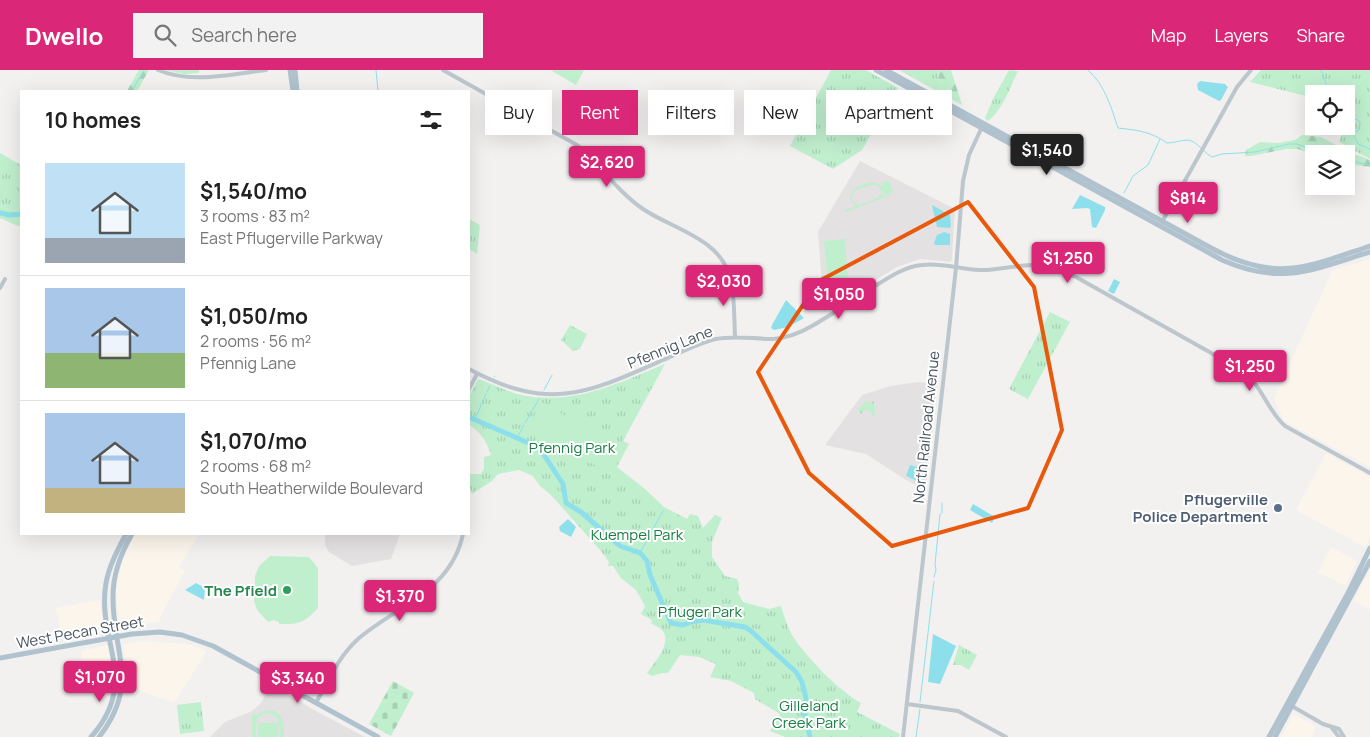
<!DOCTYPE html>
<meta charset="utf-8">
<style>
:root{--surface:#fff;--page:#f2f2f2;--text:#222;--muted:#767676;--line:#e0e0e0;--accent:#db2777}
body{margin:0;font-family:Manrope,sans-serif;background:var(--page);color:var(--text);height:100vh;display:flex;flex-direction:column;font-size:19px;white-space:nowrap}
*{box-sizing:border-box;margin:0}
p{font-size:16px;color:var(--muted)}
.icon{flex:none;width:28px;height:28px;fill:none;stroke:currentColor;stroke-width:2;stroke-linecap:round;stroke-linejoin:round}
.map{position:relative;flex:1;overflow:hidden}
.drawer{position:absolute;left:20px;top:20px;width:450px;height:445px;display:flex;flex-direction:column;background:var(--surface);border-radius:0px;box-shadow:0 5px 20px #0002}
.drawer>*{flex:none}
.banner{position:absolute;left:485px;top:20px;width:475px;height:45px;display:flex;gap:10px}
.tools{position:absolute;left:1305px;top:15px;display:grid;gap:10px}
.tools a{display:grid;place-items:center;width:50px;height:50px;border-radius:0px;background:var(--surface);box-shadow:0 5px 20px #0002;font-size:25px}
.price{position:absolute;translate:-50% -42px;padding:0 11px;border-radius:5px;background:var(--accent);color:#fff;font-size:16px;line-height:32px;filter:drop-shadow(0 1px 2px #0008)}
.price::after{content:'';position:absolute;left:50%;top:30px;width:15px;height:11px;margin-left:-8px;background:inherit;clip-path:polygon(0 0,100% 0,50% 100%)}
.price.active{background:#222;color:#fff}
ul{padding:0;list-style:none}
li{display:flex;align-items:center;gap:15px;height:125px;padding:0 25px}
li+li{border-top:1px solid var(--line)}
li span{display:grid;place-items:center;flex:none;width:140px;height:100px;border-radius:0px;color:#555}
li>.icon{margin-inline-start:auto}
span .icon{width:60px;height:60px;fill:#fffc;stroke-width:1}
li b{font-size:21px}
h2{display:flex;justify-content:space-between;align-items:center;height:60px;padding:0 25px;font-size:21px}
.pill{padding:0 18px;border-radius:0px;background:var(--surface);box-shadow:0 5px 20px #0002;font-size:18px;line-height:45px}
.pill.active{background:var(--accent);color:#fff}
header{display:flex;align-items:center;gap:30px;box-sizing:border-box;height:70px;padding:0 25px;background:var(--accent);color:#fff}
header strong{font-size:24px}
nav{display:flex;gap:28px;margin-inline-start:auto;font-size:18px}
.search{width:350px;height:45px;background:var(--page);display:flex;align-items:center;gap:12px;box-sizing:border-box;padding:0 18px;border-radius:0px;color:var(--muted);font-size:19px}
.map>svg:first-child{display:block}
.commercial{fill:#fcf5eb}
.education{fill:#e3e1e2}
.grass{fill:url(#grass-tufts)}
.forest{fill:url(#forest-firs)}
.cemetery{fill:url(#cemetery-stones)}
.pitch{fill:#c0efce;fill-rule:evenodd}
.water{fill:#8de0eb}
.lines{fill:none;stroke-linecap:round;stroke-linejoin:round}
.stream{stroke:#8de0eb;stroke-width:1}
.river{stroke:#8de0eb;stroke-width:5}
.minor{stroke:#bcc6cd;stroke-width:4}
.major{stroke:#b0c2ce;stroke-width:5}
.marked{fill:none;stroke:#e8590c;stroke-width:4;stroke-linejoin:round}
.service-dot{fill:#5c6f8a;stroke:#fff;stroke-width:2}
.leisure-dot{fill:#2e9e5b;stroke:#fff;stroke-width:2}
.labels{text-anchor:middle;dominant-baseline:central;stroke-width:4;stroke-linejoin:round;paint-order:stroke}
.street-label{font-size:15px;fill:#48555e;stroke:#fff}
.park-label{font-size:15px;fill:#187f43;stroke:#fff}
.service-label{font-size:15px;font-weight:bold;fill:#4e5e75;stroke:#fff;text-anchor:end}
.leisure-label{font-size:15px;font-weight:bold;fill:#27864d;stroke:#fff;text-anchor:end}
</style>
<header>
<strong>Dwello</strong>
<div class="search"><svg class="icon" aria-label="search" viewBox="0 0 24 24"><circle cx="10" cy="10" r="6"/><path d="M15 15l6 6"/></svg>Search here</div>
<nav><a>Map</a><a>Layers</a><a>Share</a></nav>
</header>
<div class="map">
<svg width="1370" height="667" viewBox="0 0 1370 667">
<defs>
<pattern id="grass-tufts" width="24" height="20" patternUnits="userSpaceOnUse" patternTransform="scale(1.25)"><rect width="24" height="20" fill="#c0efce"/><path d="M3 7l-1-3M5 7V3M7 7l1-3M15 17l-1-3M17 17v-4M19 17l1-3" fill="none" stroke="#a6cfb3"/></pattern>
<pattern id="forest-firs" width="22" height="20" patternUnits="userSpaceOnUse" patternTransform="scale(1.25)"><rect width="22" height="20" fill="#c0efce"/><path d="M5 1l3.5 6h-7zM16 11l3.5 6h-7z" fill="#a6cfb3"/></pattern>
<pattern id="cemetery-stones" width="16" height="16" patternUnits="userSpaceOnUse" patternTransform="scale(1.25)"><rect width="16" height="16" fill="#c0efce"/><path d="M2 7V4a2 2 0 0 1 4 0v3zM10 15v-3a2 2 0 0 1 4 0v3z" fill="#a6cfb3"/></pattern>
</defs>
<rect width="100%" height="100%" fill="#f3f0f0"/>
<path class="commercial" d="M1370 189V397L1284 351 1274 329 1332 201Z
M1326 383 1370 407V468L1365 477 1296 440Z
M135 464H193L198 466 179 497 185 501 162 543 159 552 119 557 116 524 118 507 123 488Z
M1331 477 1357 491 1345 516 1318 502Z
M1370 500V540L1354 531Z
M100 530 104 561 62 569 56 538Z
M142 571 188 574 207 581 174 633 136 619 125 617 126 600 123 574Z
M108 575 113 601 111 617 85 611 81 581Z
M1293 644 1316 656 1312 667H1281Z"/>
<path class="education" d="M860 91 955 139 952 188 951 192 920 189 897 197 824 241 818 162Z
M918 312 937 314 927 411 923 415H921L920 417 906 410 866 384 825 375 862 325 891 316Z
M325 464H400L391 489 352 496 329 482 325 475Z
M272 615 316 641 365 667H210L225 652 252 641 260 634Z"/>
<path class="grass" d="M165 0H199V3L184 4Z
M831 0H866L898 18 862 80 833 99 790 76Z
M899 0H937L944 25Z
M1009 0 1018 1C1011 15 1001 44 987 51L985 48 994 27Z
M1261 0H1370V89L1339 72 1353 38 1346 36V24H1314V28L1250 12Z
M0 83 21 95V143L0 136Z
M469 149 480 155 477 184 469 179Z
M1050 242 1070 252 1028 329 1009 319Z
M570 255 587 264 580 279 573 281 561 270Z
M665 294 623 371 629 374 617 397 645 419 664 437 687 449 690 444 698 446 703 458 715 445 722 448 712 472V487L725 506 737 509 739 515 738 523 743 532 769 539 781 536C784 546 787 556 792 565 805 586 839 621 861 633L857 642 900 664 899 667H785L770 661 780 644 755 629 754 623 731 611 710 607 716 594 699 587 680 585 668 603H662L652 606 647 603C654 593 670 576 664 563 662 558 655 556 651 553L652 550 641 544 645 536 636 520 621 508 613 496H608L609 492 600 480 551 425 540 416 533 406 519 400 498 404 492 411 472 424 469 415V404H481L484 399V387L491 385C487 372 481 363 471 356H469V326L478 309C491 313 504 320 517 324 572 337 616 314 665 294Z
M866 331 869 333 872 331 874 332 875 345H872L870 341 866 339 861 344 858 340Z
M959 575 977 585 969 600 961 595H953Z
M201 632 204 661 180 664 177 635Z"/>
<path class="forest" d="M139 0H149L137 21H127Z
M937 0H951L962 35 944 25Z
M1302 65 1321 67 1349 82 1370 90V97L1346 94V84L1314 85 1298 79H1286L1251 86H1245L1246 80 1260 72 1279 73 1295 70Z
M0 136 21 143V155L18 156 0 148Z"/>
<path class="cemetery" d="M393 611 414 623 391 666 369 654Z"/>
<path class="pitch" d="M553 0H584L576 15 552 1Z
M889 111 893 122 885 125 883 119 882 126 891 124V125L846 142 845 140 856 136C838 123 867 110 876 113 879 114 880 115 883 117L881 113ZM872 115H877C890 127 869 132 859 135L853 132 851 126 856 120Z
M845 169 848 212 828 214 824 171Z
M542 332 603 368 607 365 623 374 607 403 529 354Z
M270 486 309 487 318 498V538C303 554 299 554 279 554V552L273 550 268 552 257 540 254 531 255 513V506L259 496Z
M267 640C283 640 284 653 284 667H280L278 649C271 641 258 641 256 654 255 658 256 663 256 667H252V644L256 645Z
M258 653H278V667H258Z"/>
<path class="water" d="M1200 11 1225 14 1228 17 1221 30 1219 31 1198 20 1197 14Z
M1080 125 1105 137V140L1096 158 1092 157 1090 139 1087 138 1072 139Z
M932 135 950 145 951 156 949 158 937 157Z
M944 162 950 164V175H935L934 173 937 165Z
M1114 209 1120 212 1114 224 1108 221Z
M786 230 804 248 788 257 774 260 771 258 772 255Z
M910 395 921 398 919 412 906 406Z
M973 434 995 447 992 453 970 440Z
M568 449 576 457 571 467 560 461 559 457Z
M196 513 205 518 204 530 185 520Z
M933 564 956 576 940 614 928 612Z"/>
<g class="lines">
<path class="stream" d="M376 0 378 21
M1088 0C1105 15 1111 37 1118 58 1137 60 1152 62 1167 73 1174 73 1181 70 1188 70 1197 71 1204 83 1212 87L1222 84 1255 82 1289 74H1297L1325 84
M1321 0 1329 21 1334 24
M132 21 144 0
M1346 47 1358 50 1360 53 1359 60 1352 63C1354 67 1357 69 1358 74L1370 79
M1346 90 1370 95
M1124 123 1133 106 1148 95 1160 69
M494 307 495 306
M544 320 552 305
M487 322 490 316
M475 349 486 324
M525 353 539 329
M517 368 524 355
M942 433V443
M640 483 663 441
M934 507 936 500 935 494 940 444
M920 632 934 511
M916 667 920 639"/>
<path class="river" d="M0 143 9 145 21 144
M469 347 533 375 542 382 563 414 566 433 581 442 620 476 640 483 642 485 647 491 650 505 671 553 683 555 691 552 703 550 745 557 751 561 796 602 802 612 806 628 804 641 810 667"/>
<path class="minor" d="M158 0C191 14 231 4 266 0
M443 0 577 75 585 82C604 101 621 124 643 139 674 160 724 169 731 212 735 230 734 249 735 266
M1162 152 1237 17 1251 0
M0 218 5 209
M469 299C549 342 586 324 663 290 680 283 698 273 716 269 735 265 753 269 773 269 787 268 800 263 812 256 831 245 849 233 867 221 884 211 901 197 922 195 943 192 965 201 987 200 1026 197 1036 187 1076 207L1245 302C1262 317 1268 341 1285 356L1370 403
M469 319 477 304
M316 633C328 611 339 586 358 569 398 535 451 521 463 464
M907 634 958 641 1006 667
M1290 635 1323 654 1339 659 1344 667
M1332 658 1339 667
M903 667 956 198 963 111 969 85 982 57"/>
<path class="major" d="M290 0 293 21
M295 0 297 21
M876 0 1222 190C1281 216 1312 200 1370 182
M886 0 1213 179C1277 213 1307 197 1370 176
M0 588 132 564 160 562 182 565 213 576 378 667
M91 667C141 611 96 571 106 513 109 496 118 479 126 464
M99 667C141 613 112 583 113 526 113 503 121 483 132 464
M1269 667 1348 523 1370 478
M1275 667 1370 491"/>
</g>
<path class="marked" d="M968 132 1034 217 1062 360 1028 438 892 476 809 403 758 302 819 211Z"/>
<circle class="service-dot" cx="1278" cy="438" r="5"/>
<circle class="leisure-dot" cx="287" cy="520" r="5"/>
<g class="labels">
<g class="street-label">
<text transform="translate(670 277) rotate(-22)">Pfennig Lane</text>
<text transform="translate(926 357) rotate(-84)">North Railroad Avenue</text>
<text transform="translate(80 562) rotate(-10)">West Pecan Street</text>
</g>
<g class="park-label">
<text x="572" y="377">Pfennig Park</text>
<text x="637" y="464">Kuempel Park</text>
<text x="700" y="541">Pfluger Park</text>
<text x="809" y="635">Gilleland<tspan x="809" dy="17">Creek Park</tspan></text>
</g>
<g class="service-label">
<text x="1268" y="429">Pflugerville<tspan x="1268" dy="17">Police Department</tspan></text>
</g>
<g class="leisure-label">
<text x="277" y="520">The Pfield</text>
</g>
</g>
</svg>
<div class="tools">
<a><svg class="icon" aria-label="locate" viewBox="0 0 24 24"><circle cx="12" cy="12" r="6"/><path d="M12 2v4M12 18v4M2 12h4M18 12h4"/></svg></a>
<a><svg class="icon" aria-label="layers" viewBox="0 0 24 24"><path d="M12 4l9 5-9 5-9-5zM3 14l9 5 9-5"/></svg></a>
</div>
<b class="price active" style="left:1047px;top:106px">$1,540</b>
<b class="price" style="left:607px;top:118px">$2,620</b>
<b class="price" style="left:1188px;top:154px">$814</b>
<b class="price" style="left:1068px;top:214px">$1,250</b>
<b class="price" style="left:724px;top:237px">$2,030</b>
<b class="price" style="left:839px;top:250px">$1,050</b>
<b class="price" style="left:1250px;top:322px">$1,250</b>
<b class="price" style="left:400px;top:552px">$1,370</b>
<b class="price" style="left:100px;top:633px">$1,070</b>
<b class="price" style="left:298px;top:634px">$3,340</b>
<div class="banner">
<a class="pill">Buy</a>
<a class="pill active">Rent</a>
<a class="pill">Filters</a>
<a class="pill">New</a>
<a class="pill">Apartment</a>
</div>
<section class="drawer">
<h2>10 homes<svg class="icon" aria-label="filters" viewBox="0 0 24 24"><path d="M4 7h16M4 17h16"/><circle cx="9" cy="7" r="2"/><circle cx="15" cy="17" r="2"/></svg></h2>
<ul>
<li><span style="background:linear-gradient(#bfe0f5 75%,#9aa5b1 0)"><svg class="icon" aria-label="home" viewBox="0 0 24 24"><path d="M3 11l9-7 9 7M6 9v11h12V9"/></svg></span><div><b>$1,540/mo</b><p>3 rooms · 83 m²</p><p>East Pflugerville Parkway</p></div></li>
<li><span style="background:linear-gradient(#a9c7e8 65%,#8fb573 0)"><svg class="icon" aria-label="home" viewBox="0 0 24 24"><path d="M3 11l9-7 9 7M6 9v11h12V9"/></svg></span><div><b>$1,050/mo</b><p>2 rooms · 56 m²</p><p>Pfennig Lane</p></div></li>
<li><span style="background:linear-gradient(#a9c7e8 75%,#c2b280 0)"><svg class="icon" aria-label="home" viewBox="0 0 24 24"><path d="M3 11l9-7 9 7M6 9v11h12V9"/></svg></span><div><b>$1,070/mo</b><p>2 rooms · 68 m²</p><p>South Heatherwilde Boulevard</p></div></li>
</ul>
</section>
</div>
